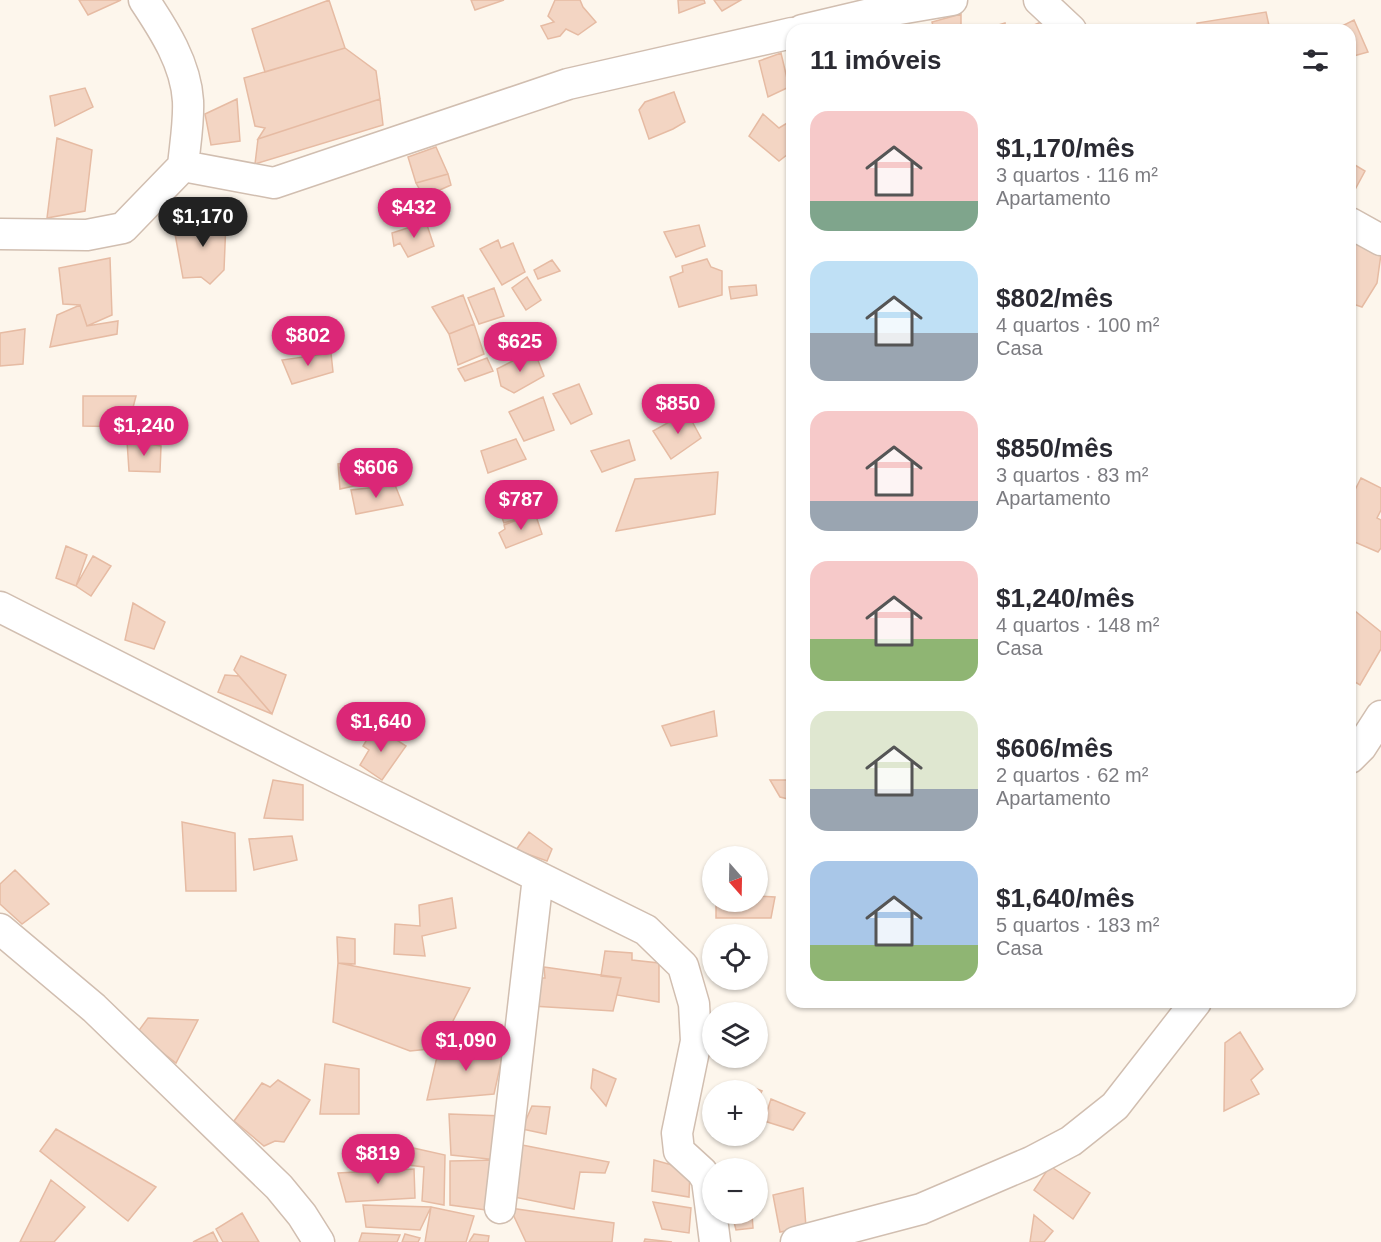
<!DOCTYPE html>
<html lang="pt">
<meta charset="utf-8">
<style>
:root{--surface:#fff;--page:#f7f7f7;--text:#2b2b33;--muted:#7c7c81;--accent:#db2777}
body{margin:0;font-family:Helvetica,sans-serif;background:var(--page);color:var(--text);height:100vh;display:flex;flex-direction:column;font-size:22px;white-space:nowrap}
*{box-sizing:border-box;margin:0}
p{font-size:20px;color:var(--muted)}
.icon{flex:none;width:33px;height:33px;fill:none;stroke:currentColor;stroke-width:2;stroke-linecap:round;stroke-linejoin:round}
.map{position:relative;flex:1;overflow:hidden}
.sheet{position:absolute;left:786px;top:24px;width:570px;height:984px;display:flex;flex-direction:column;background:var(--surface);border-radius:18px;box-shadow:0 2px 4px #0004}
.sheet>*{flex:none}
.needle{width:39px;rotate:160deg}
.controls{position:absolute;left:702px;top:846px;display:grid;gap:12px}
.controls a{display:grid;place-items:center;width:66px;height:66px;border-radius:50%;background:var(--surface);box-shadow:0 2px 4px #0004;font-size:30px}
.price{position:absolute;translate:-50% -51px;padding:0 14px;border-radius:21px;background:var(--accent);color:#fff;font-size:20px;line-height:39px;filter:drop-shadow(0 2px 3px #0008)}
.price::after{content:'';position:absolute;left:50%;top:36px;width:18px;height:14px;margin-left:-9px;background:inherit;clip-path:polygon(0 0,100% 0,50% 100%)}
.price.selected{background:#222;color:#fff}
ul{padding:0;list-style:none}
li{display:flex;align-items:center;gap:18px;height:150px;padding:0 24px}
li span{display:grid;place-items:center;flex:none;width:168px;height:120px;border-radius:18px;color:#555}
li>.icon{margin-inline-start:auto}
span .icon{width:72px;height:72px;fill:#fffc;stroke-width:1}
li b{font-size:26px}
h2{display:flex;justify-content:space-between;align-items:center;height:72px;padding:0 24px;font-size:26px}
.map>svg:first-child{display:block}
.building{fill:#f3d5c3;stroke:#e6bba3;stroke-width:1.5}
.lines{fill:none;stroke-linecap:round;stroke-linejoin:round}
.street-casing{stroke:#d1beb0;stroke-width:33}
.street{stroke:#fff;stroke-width:30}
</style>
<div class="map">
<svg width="1381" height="1242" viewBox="0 0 1381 1242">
<rect width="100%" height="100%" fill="#fdf6ec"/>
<path class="building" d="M79 0H121L88 15Z
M329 0 345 48 265 72 252 29Z
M471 0H504L475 10Z
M555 0H580L583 7 596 22 578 35 566 29 560 36 548 39 541 26 554 22 548 16Z
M678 0H704L705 3 679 13Z
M714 0H741L722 11Z
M1266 12 1270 30H1198L1197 23Z
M961 14V30H934L932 22Z
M1354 20 1368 52 1350 57V30H1334Z
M1041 22 1042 30H1022Z
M1005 23 1006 30H982Z
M345 48 376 71 380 99 258 139 265 128 255 126 244 78Z
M781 53 789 87 768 97 759 61Z
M85 88 93 107 55 126 50 96Z
M674 92 685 122 673 129 649 139 639 110 645 102Z
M237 99 240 141 211 145 205 114Z
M380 99 383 125 255 164 258 139Z
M763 114 779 128 792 120V151L779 161 749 136Z
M57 138 92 150 85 211 47 218Z
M436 147 448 174 416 183 408 157Z
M1350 162 1365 171 1350 199Z
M448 174 451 185 424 197 416 183Z
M218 210 226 221 224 270 210 284 201 277 183 278 175 234Z
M426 222 434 246 408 257 400 243 394 246 392 233Z
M699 225 705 246 676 257 664 232Z
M1350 237 1381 254 1377 283 1362 307 1350 303Z
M498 240 501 248 513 243 525 272 502 285 480 249Z
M110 258 112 315 87 326 80 305 63 304 59 268Z
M707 259 711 267 722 271V295L679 307 670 277 683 272 682 266Z
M552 260 560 271 538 279 534 270Z
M527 277 541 300 526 310 512 288Z
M756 285 757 295 731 299 729 287Z
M494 288 504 316 479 324 468 298Z
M463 295 474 324 449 334 432 307Z
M80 305 87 326 118 321 117 334 50 347 57 315Z
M474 324 484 354 458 365 449 334Z
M25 329 23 364 0 366V333Z
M534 350 544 376 514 393 501 386 497 369Z
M331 353 333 372 292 384 282 360Z
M487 358 493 371 465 381 458 369Z
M579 384 592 414 571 424 553 394Z
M83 396H136L128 427 83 426Z
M543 397 554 430 524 441 509 412Z
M687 412 701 438 671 459 653 431Z
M516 439 526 459 488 473 481 451Z
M629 440 635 460 602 472 591 451Z
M127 441 161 446 160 472 129 471Z
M382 457 386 479 340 489 338 464Z
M718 472 715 514 616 531 635 479Z
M1361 478 1381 488V510L1377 518 1381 520V548L1378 552 1350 540V500Z
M395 485 403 505 356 514 351 490Z
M532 502 534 513 504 523 500 512Z
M535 513 542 534 506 548 499 533 505 529 504 525Z
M66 546 87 555 76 586 56 578Z
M93 556 111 566 91 596 76 586Z
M133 603 165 622 154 649 125 640Z
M1350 607 1381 632V649L1360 685 1350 679Z
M241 656 286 675 272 714 234 670Z
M225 675 239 676 272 714 218 692Z
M714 711 717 736 671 746 662 726Z
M375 726 406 746 382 780 360 765 369 750 363 746Z
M273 780 303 785V820L264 818Z
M770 780H792V800L780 797Z
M182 822 235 833 236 891H186Z
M529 832 552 849 547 861 516 850Z
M292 836 297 860 254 870 249 839Z
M15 870 49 904 22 924 0 904V884Z
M758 896 775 897 771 918H716V902H758Z
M452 898 456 928 422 936 425 956 394 954 395 924 420 926 419 905Z
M337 937 355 939V964L338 963Z
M605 951 632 953V960L659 963V1002L617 995 621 978 601 976Z
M338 963 470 988 439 1048 410 1051 333 1022Z
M544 967 621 978 613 1011 532 1006 534 978H545Z
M148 1018 198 1020 176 1063 137 1033Z
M1240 1032 1263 1069 1251 1080 1259 1094 1224 1111 1225 1043Z
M505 1044 494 1094 427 1100 439 1048Z
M325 1064 359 1069V1114H320Z
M593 1069 616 1079 606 1106 591 1088Z
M278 1080 310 1100 284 1142 275 1141 264 1146 234 1121 262 1083 270 1087Z
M741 1083 762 1091 758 1098V1090H742Z
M771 1099 805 1113 793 1130 764 1121Z
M532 1106 550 1107 546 1134 522 1129Z
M449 1114 504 1116 498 1160 451 1155Z
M56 1129 156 1187 128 1221 40 1151Z
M517 1144 609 1162 605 1173 580 1172 574 1209 514 1197Z
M409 1147 445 1155 444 1205 422 1201 424 1167 408 1165Z
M498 1160 493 1211 450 1205V1161Z
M654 1160 690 1170 689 1197 652 1191Z
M1050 1166 1090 1193 1073 1219 1034 1190Z
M414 1169 415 1198 346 1202 338 1173Z
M51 1180 85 1207 54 1242H20Z
M803 1188 806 1227 780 1232 773 1195Z
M653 1202 691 1208 689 1233 662 1229Z
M363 1205 431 1207 420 1230 366 1227Z
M431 1207 474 1216 466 1242H425Z
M510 1208 614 1223 612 1242H526Z
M242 1213 259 1242H223L216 1229Z
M732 1214H752L753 1228 736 1230Z
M1034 1215 1053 1231 1044 1242H1030Z
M213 1232 218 1242H193Z
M362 1233 400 1235 397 1242H359Z
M405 1234 420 1238 418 1242H402Z
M474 1234 489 1236 488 1242H469Z
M645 1239 672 1242H644Z"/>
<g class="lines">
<g class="street-casing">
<path id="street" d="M144 0C164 30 186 64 188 101 189 122 185 145 183 166
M1039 0 1071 30
M802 30 870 14 952 0
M1350 223 1381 240
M0 234 87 235 123 228 183 166 274 183 568 84 792 33
M0 607 336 777 646 930 683 966 694 1004 696 1041 677 1133 679 1151 702 1172 707 1180 715 1242
M1350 758 1361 747 1381 716
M0 929 94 1008 279 1187 302 1215 319 1242
M500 1208 538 877
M796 1242 921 1209 1031 1162 1071 1141 1115 1106 1196 1002"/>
</g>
<use href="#street" class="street"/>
</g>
</svg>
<div class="controls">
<a><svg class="needle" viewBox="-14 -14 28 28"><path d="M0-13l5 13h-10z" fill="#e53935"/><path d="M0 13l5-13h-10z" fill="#7c7c81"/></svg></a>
<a><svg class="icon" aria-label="locate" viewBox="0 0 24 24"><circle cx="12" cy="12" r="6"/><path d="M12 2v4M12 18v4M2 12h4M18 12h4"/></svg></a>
<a><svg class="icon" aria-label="layers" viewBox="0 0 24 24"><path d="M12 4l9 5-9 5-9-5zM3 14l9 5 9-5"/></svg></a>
<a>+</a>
<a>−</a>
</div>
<b class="price" style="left:414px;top:239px">$432</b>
<b class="price selected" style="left:203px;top:248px">$1,170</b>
<b class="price" style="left:308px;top:367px">$802</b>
<b class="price" style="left:520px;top:373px">$625</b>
<b class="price" style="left:678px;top:435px">$850</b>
<b class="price" style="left:144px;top:457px">$1,240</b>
<b class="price" style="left:376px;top:499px">$606</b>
<b class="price" style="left:521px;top:531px">$787</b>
<b class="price" style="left:381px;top:753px">$1,640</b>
<b class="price" style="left:466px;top:1072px">$1,090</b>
<b class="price" style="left:378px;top:1185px">$819</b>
<section class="sheet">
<h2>11 imóveis<svg class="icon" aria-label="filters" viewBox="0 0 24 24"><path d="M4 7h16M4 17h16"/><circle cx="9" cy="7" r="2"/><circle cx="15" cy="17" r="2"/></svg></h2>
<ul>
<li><span style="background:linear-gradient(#f6c9c9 75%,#7fa58c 0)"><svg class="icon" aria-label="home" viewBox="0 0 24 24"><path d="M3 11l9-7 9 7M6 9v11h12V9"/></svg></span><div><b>$1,170/mês</b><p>3 quartos · 116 m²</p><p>Apartamento</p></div></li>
<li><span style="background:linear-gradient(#bfe0f5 60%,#9aa5b1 0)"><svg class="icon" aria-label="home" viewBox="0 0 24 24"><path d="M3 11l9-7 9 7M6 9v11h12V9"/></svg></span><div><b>$802/mês</b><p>4 quartos · 100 m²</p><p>Casa</p></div></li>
<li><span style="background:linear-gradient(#f6c9c9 75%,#9aa5b1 0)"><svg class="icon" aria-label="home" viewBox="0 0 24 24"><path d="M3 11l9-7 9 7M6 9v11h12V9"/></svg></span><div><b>$850/mês</b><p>3 quartos · 83 m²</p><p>Apartamento</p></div></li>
<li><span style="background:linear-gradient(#f6c9c9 65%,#8fb573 0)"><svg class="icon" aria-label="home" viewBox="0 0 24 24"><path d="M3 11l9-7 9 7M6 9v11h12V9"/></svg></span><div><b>$1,240/mês</b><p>4 quartos · 148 m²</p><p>Casa</p></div></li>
<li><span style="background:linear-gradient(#dfe7d0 65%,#9aa5b1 0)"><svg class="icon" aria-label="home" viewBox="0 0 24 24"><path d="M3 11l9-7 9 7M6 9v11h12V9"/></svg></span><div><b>$606/mês</b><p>2 quartos · 62 m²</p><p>Apartamento</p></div></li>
<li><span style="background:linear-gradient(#a9c7e8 70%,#8fb573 0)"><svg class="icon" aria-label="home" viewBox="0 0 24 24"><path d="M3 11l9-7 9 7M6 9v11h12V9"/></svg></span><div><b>$1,640/mês</b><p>5 quartos · 183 m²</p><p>Casa</p></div></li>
</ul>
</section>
</div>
